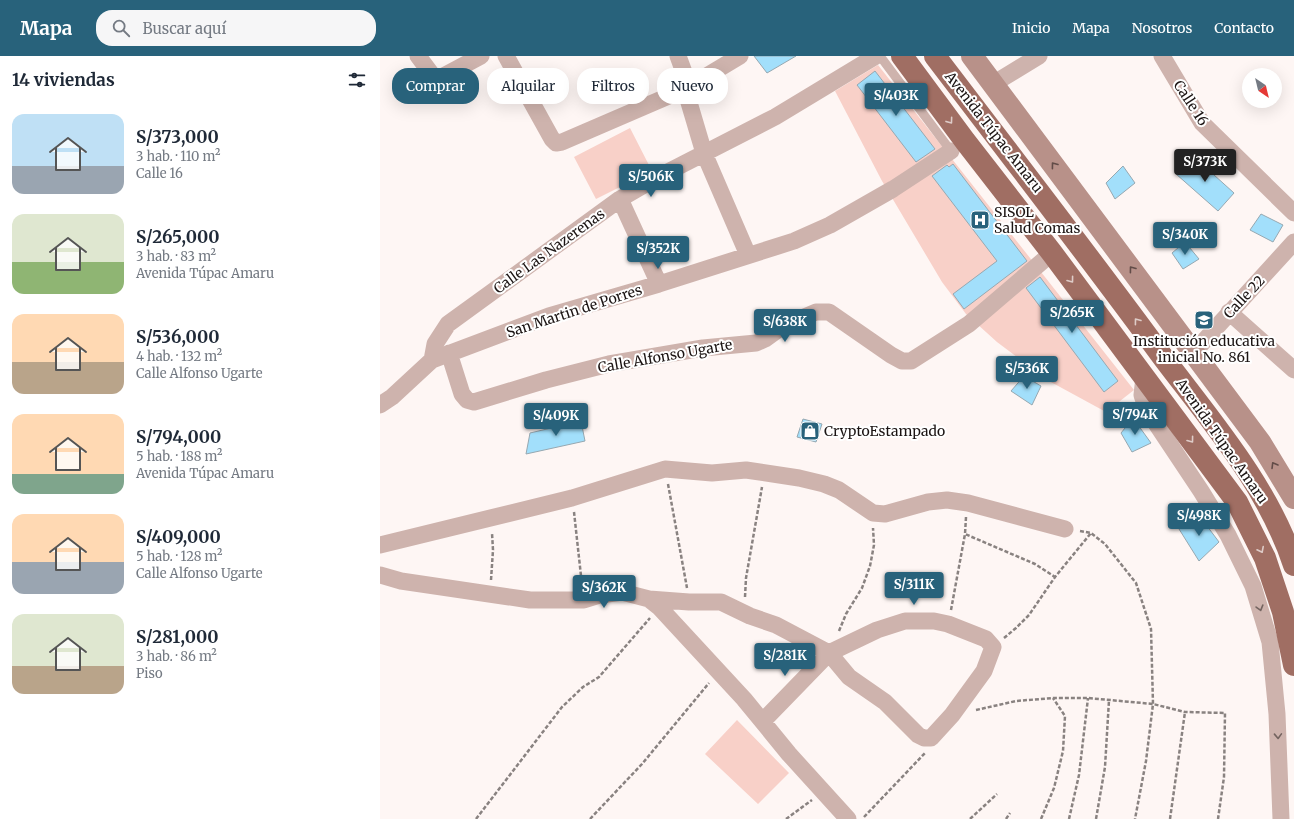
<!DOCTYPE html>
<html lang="es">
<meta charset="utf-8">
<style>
:root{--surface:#fff;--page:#f6f6f7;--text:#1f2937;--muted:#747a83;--accent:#28627b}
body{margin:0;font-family:Merriweather,serif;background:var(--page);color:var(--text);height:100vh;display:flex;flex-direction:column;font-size:15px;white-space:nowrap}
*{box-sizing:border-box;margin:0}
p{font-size:13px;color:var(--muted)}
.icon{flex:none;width:22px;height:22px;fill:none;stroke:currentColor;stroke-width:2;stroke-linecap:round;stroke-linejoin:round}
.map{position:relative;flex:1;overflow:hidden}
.drawer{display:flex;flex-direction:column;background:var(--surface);width:380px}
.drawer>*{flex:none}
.top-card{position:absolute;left:12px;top:12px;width:380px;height:36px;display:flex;gap:8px}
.needle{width:26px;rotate:145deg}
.buttons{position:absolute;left:862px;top:12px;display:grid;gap:8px}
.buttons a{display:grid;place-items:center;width:40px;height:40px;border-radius:50%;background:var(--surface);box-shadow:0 4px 16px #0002;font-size:20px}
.price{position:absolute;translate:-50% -34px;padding:0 9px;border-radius:4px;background:var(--accent);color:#fff;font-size:13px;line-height:26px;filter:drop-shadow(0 1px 2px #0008)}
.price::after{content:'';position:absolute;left:50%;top:24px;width:12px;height:9px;margin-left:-6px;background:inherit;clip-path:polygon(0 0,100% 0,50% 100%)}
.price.on{background:#222;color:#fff}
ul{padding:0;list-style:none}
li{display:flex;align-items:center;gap:12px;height:100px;padding:0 12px}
li span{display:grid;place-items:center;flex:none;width:112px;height:80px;border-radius:12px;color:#555}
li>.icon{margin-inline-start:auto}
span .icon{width:48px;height:48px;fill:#fffc;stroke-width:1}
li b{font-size:17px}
h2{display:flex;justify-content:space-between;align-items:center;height:48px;padding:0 12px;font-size:17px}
.tag{padding:0 14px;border-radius:16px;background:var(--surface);box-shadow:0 4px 16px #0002;font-size:14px;line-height:36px}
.tag.on{background:var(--accent);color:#fff}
header{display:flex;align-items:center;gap:24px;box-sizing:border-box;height:56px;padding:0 20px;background:var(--accent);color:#fff}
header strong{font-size:19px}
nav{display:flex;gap:22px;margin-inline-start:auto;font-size:14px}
.search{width:280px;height:36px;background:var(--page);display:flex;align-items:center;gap:10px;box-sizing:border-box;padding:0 14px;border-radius:16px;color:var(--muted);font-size:15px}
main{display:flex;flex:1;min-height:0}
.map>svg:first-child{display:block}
.green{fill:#f8d0c8}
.building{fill:#a2dffb;stroke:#96a8b1}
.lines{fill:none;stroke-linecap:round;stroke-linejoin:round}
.path{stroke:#898280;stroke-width:2.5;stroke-dasharray:4 2;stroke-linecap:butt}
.service{stroke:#ceb3ad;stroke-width:9}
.minor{stroke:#ceb3ad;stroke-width:17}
.secondary{stroke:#b89189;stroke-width:22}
.trunk{stroke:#a06e63;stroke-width:22}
.oneway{stroke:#deccc8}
.oneway2{stroke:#624c48}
.oneway3{stroke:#746460}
.labels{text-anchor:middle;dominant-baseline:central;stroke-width:4;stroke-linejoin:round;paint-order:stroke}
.street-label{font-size:14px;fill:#1b1413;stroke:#fff}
.poi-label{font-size:14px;fill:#1b1413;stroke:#fff;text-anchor:start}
</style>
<header>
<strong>Mapa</strong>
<div class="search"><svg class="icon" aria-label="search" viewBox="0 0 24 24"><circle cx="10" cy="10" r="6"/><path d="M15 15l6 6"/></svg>Buscar aquí</div>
<nav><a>Inicio</a><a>Mapa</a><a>Nosotros</a><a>Contacto</a></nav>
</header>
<main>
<section class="drawer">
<h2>14 viviendas<svg class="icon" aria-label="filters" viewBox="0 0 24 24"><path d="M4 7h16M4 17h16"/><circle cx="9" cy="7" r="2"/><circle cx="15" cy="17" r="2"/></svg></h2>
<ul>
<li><span style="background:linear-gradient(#bfe0f5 65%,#9aa5b1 0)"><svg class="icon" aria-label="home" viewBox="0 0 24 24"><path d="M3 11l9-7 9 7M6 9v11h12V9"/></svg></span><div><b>S/373,000</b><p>3 hab. · 110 m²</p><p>Calle 16</p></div></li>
<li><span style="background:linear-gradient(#dfe7d0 60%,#8fb573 0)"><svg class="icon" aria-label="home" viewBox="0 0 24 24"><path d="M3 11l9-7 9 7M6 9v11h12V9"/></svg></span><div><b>S/265,000</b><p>3 hab. · 83 m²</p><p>Avenida Túpac Amaru</p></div></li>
<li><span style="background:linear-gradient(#ffd9b3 60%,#b9a48a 0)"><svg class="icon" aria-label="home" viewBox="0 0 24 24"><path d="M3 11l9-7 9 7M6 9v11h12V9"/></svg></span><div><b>S/536,000</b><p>4 hab. · 132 m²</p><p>Calle Alfonso Ugarte</p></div></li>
<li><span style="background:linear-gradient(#ffd9b3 75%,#7fa58c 0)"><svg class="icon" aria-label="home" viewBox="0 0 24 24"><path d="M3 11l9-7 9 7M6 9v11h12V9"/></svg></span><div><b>S/794,000</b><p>5 hab. · 188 m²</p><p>Avenida Túpac Amaru</p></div></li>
<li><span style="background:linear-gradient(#ffd9b3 60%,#9aa5b1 0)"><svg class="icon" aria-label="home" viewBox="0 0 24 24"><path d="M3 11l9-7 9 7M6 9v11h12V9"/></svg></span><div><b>S/409,000</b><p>5 hab. · 128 m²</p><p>Calle Alfonso Ugarte</p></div></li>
<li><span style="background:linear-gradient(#dfe7d0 65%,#b9a48a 0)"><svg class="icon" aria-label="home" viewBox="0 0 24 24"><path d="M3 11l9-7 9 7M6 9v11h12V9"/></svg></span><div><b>S/281,000</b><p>3 hab. · 86 m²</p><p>Piso</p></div></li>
</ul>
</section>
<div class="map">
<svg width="914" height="763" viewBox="0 0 914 763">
<rect width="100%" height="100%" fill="#fef6f4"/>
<path class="green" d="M498 9 754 334 726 356 669 325 617 286 586 258 562 226 502 125 455 35Z
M250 72 272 115 216 143 194 101Z
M357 664 409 717 378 748 325 698Z"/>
<path class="building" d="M374 0H416L387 17Z
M495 15 555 93 536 106 477 29Z
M813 100 854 137 838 155 796 118Z
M573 108 647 205 584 253 573 238 617 205 552 120 567 109 569 111Z
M743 110 755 127 735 143 726 127Z
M881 158 903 169 893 186 870 174Z
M805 186 819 203 803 213 792 197Z
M660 221 738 325 724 336 646 232Z
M644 320 661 330 652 349 631 335Z
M753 362 771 387 752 396 741 377Z
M423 363 442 368 436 386 417 381Z
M201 365 205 385 146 398 150 377Z
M818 458 839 486 819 505 799 473Z"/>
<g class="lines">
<path class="path" d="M288 428 307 532
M194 456 202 529
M586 461 585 478 655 508 675 521
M700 475 711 477 725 488 756 527 771 573 773 648 766 705 755 763
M111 524 113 494 112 477
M365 541 366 522 382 431
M571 554 585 478
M459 575 466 558 482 532 490 510 494 489 493 472
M624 582 636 572 649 559 675 521 711 477
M596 654 636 645 673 642H708L773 648 805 656 845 657 844 721 838 763
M484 761 545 697
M96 763 182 651 203 631 219 621 270 562
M210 763 262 708 329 627
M406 763 432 744
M590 763 617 738
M626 763 630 757
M661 763 674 732 683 695 685 660 673 642
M689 763 699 719 708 642
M716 763 725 711 729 644
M790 763 805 656"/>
<path class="service" d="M500 0 571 95"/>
<path class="minor" d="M38 0 56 24 101 0
M126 0 172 83 176 87 182 86 305 33 360 0
M298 0 305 19V33L324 97 368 199
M782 0 822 67 914 157
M613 28 659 0
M240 143 279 228
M849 256 914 314
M814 296 914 186
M69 297 82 338 87 344 94 346 166 324 229 308 323 292 376 287 385 283 403 270 436 256H449L511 299 522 305H531L589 268 672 197
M52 304 55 288 68 268 240 143 278 121 395 61 496 0
M764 321 762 339 767 354 821 435 848 479 873 530 890 586 897 658 901 763
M0 349 12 341 52 304 169 260 279 228 414 185 450 169 513 133 571 95
M0 489 192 442 285 413 332 417 366 414 419 422 444 428 459 434 493 457 505 458 548 446 567 444 588 447 685 473
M0 519 21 525 150 544H204L220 539 242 536 269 543 309 546H341L370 560 396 569 449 597 469 621 505 646 538 679 544 682H551L572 659 604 615 613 591 606 583 568 568 554 565H525L497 574 449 597 383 665
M269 543 279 551 364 643 409 698 468 763"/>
<path class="secondary" d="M592 0 880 386 914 442"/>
<path class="trunk" d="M522 0 585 85 672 197 857 446 885 502 903 556 914 609
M555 0C631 100 708 199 782 300 831 365 888 430 914 509"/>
</g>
<defs><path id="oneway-chevron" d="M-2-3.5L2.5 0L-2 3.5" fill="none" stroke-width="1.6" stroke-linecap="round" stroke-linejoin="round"/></defs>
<g class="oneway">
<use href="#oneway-chevron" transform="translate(570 65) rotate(54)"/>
<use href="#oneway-chevron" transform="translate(691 224) rotate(53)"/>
<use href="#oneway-chevron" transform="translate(757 265) rotate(-127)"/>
<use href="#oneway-chevron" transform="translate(811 384) rotate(53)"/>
<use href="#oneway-chevron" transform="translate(881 494) rotate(63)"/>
</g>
<g class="oneway2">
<use href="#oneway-chevron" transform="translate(674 109) rotate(-127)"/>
<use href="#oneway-chevron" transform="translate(752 213) rotate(-127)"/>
<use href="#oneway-chevron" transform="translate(894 409) rotate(-121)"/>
</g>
<g class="oneway3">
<use href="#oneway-chevron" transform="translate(880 552) rotate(74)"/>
<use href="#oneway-chevron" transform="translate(898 680) rotate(88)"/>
</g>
<defs>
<g id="hospital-square" transform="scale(1)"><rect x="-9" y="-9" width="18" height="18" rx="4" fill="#28627b" stroke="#fff"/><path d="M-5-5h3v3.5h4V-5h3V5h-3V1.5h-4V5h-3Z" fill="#fff"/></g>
<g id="school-square" transform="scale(1)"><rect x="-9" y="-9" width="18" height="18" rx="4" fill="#28627b" stroke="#fff"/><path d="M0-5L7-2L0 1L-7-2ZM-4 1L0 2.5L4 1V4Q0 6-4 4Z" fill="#fff"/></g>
<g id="shop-square" transform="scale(1)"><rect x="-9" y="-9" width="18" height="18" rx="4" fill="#28627b" stroke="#fff"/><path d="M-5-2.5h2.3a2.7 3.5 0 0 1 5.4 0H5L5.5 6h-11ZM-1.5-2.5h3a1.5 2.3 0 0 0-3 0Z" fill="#fff"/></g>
</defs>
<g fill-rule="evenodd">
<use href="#hospital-square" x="600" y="164"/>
<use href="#school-square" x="824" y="264"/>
<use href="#shop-square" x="430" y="375"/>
</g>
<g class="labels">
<g class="street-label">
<text transform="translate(811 47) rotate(57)">Calle 16</text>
<text transform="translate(614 76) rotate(52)">Avenida Túpac Amaru</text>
<text transform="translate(169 195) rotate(-36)">Calle Las Nazerenas</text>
<text transform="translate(864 241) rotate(-47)">Calle 22</text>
<text transform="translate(194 255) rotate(-18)">San Martin de Porres</text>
<text transform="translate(285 300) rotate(-10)">Calle Alfonso Ugarte</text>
<text transform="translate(842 385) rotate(55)">Avenida Túpac Amaru</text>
</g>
<g class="poi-label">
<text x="614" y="156">SISOL<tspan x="614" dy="16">Salud Comas</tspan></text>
<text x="824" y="285" text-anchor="middle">Institución educativa<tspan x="824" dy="16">inicial No. 861</tspan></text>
<text x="444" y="375">CryptoEstampado</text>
</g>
</g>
</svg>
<div class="buttons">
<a><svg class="needle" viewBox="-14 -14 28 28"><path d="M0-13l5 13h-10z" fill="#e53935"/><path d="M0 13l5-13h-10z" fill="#747a83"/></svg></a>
</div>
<b class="price" style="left:516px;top:61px">S/403K</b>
<b class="price on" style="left:825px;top:127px">S/373K</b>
<b class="price" style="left:271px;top:142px">S/506K</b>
<b class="price" style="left:805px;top:200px">S/340K</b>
<b class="price" style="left:278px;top:214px">S/352K</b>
<b class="price" style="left:692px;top:278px">S/265K</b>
<b class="price" style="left:405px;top:287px">S/638K</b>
<b class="price" style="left:647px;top:334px">S/536K</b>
<b class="price" style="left:755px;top:380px">S/794K</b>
<b class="price" style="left:176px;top:381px">S/409K</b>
<b class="price" style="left:819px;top:481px">S/498K</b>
<b class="price" style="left:534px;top:550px">S/311K</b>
<b class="price" style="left:224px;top:553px">S/362K</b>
<b class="price" style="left:405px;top:621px">S/281K</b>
<div class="top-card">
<a class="tag on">Comprar</a>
<a class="tag">Alquilar</a>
<a class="tag">Filtros</a>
<a class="tag">Nuevo</a>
</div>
</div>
</main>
